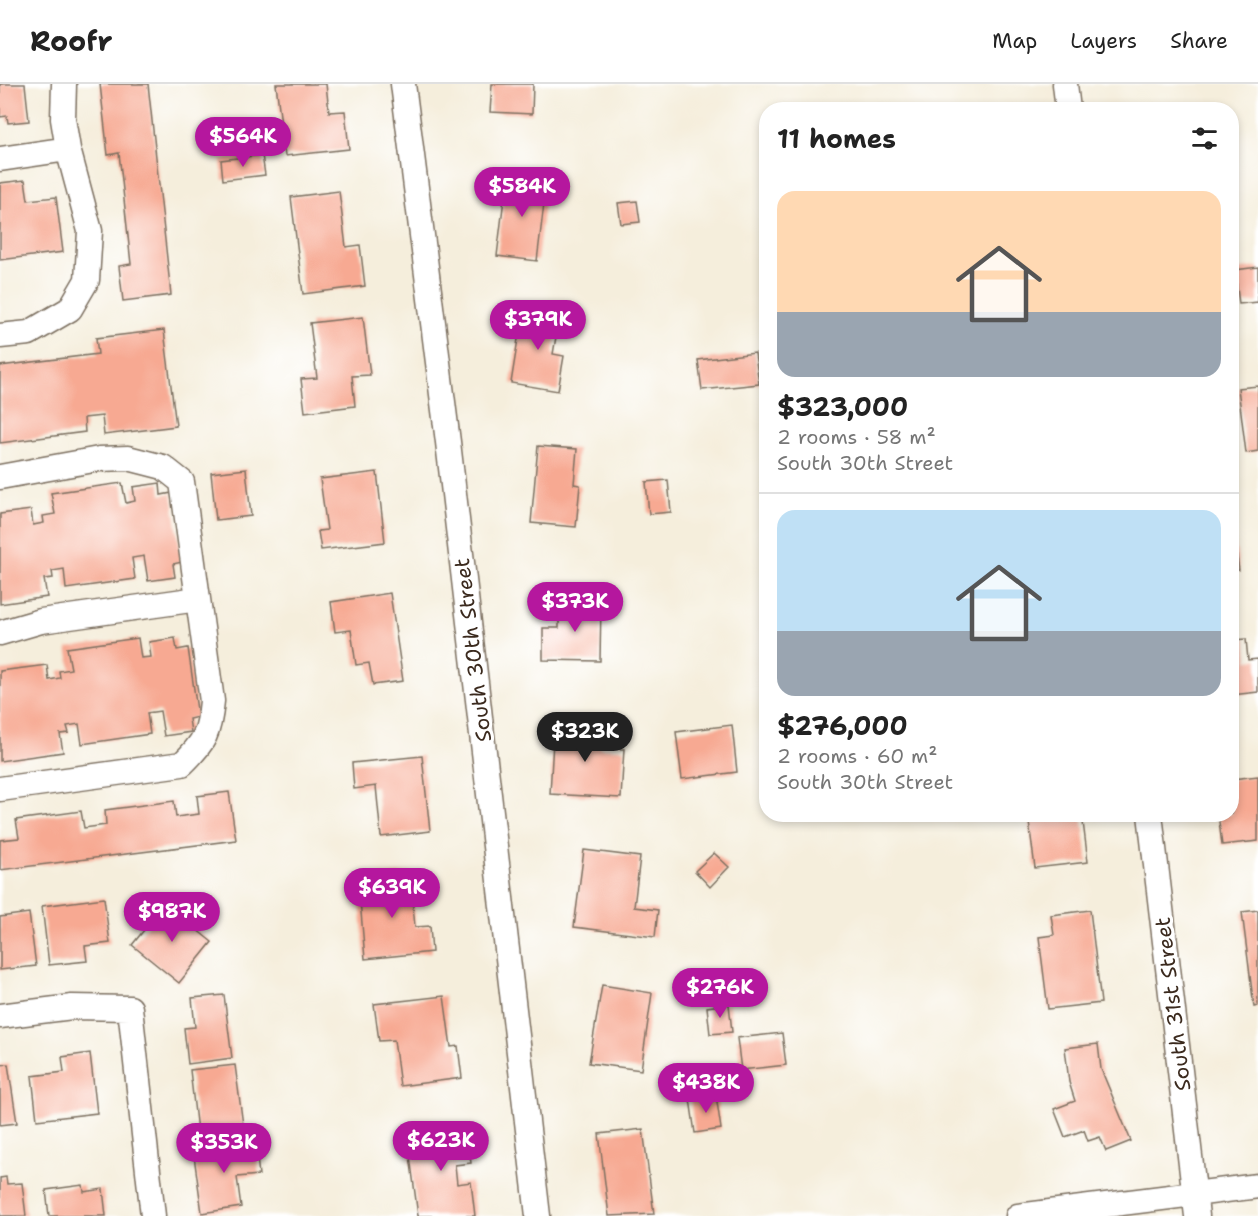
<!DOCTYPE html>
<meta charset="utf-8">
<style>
:root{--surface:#fff;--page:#f2f2f2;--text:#222;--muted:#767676;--line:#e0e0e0;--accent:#b5179e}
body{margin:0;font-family:"Shantell Sans",sans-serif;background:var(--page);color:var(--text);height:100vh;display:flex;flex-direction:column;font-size:22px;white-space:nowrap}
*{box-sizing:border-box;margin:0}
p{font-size:20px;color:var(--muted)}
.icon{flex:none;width:33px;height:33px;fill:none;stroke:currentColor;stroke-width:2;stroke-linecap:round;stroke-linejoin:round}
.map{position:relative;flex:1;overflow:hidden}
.details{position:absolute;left:759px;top:18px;width:480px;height:720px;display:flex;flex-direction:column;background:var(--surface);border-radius:24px;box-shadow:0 3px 9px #0003}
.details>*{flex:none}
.price{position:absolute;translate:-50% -51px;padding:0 14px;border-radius:21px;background:var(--accent);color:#fff;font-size:20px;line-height:39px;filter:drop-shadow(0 2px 3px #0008)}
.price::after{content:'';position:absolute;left:50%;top:36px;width:18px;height:14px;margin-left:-9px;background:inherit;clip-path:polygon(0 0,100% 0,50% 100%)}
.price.selected{background:#222;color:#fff}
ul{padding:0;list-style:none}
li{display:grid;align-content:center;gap:12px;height:318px;padding:0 18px}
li+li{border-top:2px solid var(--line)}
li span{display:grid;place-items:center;height:186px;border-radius:18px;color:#555}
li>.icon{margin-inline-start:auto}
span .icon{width:108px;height:108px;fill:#fffc;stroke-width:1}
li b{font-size:26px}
h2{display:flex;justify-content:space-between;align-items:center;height:72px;padding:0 18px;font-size:26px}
header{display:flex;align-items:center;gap:36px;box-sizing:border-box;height:84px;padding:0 30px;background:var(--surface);border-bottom:2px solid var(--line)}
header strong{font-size:28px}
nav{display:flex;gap:33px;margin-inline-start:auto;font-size:21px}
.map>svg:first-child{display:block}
.building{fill:#f7a992}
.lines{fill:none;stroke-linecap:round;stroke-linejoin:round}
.minor-casing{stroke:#7c6f60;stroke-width:27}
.minor{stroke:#fff;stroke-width:24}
.labels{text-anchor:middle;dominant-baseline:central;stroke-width:6;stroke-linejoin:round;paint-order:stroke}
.street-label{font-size:21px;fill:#3b2a1e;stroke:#fff}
</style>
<header>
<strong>Roofr</strong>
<nav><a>Map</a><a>Layers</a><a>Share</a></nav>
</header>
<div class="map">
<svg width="1258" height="1132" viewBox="0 0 1258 1132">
<rect width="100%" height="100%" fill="#fff"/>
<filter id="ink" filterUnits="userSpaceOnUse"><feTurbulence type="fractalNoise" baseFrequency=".0167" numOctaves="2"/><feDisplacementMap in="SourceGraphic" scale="12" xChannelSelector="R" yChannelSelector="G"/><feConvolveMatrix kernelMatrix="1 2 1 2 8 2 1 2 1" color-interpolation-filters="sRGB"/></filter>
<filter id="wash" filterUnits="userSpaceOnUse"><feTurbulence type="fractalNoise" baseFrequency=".008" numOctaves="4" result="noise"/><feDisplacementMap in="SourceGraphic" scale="24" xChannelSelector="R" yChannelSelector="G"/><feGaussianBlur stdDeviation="1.35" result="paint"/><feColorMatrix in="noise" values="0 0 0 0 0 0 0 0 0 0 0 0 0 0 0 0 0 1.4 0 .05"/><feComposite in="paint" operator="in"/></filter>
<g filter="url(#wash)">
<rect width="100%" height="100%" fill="#f5eedc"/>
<g id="blocks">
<path class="building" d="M0 0H25L29 37 8 39 7 32 0 33Z
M100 0H148L171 211 123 217 119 182 131 180 119 69 108 71Z
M276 0H326L329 28 345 27 349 65 285 72Z
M492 0H533L532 30 490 28Z
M262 71 265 91 223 96 221 76Z
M507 90 547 95 537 177 497 172Z
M25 96 28 116 56 113 63 168 0 176V99Z
M339 107 346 163 360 161 365 202 303 210 291 113Z
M637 117 640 138 621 140 618 119Z
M1258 183V218L1239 220 1235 186Z
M523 224 560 230 553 270 564 272 558 307 511 299Z
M363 233 370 291 352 292 355 322 305 328 301 295 317 294 310 239Z
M164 246 176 342 104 351 102 332 84 334 85 348 0 359V282L98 270 96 254Z
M755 269 759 300 702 306 698 276Z
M1258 302V367L1246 369 1238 304Z
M538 362 577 365 574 400 580 401 576 443 531 439Z
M246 385 251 432 216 436 211 389Z
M377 388 385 458 321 466 318 447 327 446 320 395Z
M668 396 671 428 649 430 646 398Z
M122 399 126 419 135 417 133 403 160 399 161 411 172 409 182 478 173 480 175 493 148 497 144 472 132 474 135 495 66 505 64 485 52 487 53 494 44 495 47 513 0 520V430L31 426 33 441 44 439 43 432 55 430 51 409Z
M1232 438 1239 486 1232 487Z
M390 509 403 597 373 601 369 579 356 581 351 546 335 548 331 518Z
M559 518H601L600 577 543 576V544H559Z
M138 554 141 574 151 573 149 558 175 554 177 566 188 564 198 633 189 635 191 648 164 652 160 627 147 629 150 650 82 660 79 640 67 642 69 649 60 650 63 668 0 677V587L47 581 49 596 60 594 59 587 71 585 67 564Z
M1246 555 1248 576 1258 575V608L1232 611V556Z
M554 639 601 642 600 664 624 665 621 714 550 710Z
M732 641 737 688 682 695 676 648Z
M422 672 430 747 381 753 376 702 354 705 352 679Z
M1258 692V757L1222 761 1218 730H1232V695Z
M229 708 236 756 0 786V756L19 754 16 736 81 727 84 744 106 741 105 726 174 717 176 733 199 730 197 712Z
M1028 730H1082L1088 778 1035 784Z
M584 766 640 773 634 823 658 826 655 853 574 843Z
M714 769 729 783 710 803 695 787Z
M410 789 415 843 430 842 432 868 365 875 360 816 370 814 368 793Z
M104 814 110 859 85 862 87 877 49 881 42 822Z
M165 820 212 858 179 899 132 861Z
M1090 826 1101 919 1048 925 1039 853 1054 851 1051 831Z
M1258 826V922L1254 923 1242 828Z
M29 829 36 882 0 886V833Z
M602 901 652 909 641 986 589 979Z
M224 911 232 974 188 980 184 944 195 943 192 914Z
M444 912 451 963 458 962 462 994 400 1002 394 956 379 957 374 920Z
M729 920 732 948 710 950 707 923Z
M782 949 786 981 741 986 737 954Z
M1098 960 1101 985 1131 1057 1106 1067 1100 1053 1088 1057 1084 1046 1065 1053 1054 1025 1075 1017 1069 998 1065 964Z
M90 969 97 1029 37 1036 32 992 64 988 62 973Z
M8 980 17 1039 0 1041V981Z
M235 981 243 1041 197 1047 190 986Z
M716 1011 721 1045 695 1049 690 1015Z
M466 1041 471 1079 455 1081 457 1100 471 1098 475 1132H418L407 1049Z
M643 1045 654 1130 609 1132 599 1050Z
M255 1056 259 1091 237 1093 241 1123 202 1129 193 1065Z
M6 1093 7 1100 22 1099 26 1132H0V1094Z
M83 1101 84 1108 103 1105 106 1132H49L46 1106Z"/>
</g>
</g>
<g filter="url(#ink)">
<use href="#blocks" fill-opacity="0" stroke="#7c6f60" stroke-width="1.5"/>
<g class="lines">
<g class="minor-casing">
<path id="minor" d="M403 0 448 358 538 1132
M1065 0 1068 26
M0 75 68 65
M0 252 29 249 70 225 87 196 90 147 68 65 63 35 64 0
M0 393 99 375 128 374 163 383 182 398 212 617C209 649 205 658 182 680L0 705
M0 549 41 537 198 515
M1150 730 1197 1132
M0 932 72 923 130 924 153 1132
M1018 1132 1258 1102"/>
</g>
<use href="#minor" class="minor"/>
</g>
</g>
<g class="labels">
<g class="street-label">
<text transform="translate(473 566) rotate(-97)">South 30th Street</text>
<text transform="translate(1173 920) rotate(-97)">South 31st Street</text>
</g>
</g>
</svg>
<b class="price" style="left:243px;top:84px">$564K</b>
<b class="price" style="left:522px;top:134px">$584K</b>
<b class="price" style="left:538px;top:267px">$379K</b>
<b class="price" style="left:575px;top:549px">$373K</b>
<b class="price selected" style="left:585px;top:679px">$323K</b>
<b class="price" style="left:392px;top:835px">$639K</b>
<b class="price" style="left:172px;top:859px">$987K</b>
<b class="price" style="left:720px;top:935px">$276K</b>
<b class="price" style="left:706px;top:1030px">$438K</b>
<b class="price" style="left:441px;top:1088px">$623K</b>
<b class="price" style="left:224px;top:1090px">$353K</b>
<section class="details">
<h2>11 homes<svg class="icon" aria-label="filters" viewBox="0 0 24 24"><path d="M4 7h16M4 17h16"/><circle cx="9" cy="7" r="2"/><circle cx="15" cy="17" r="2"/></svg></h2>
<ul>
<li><span style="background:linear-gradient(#ffd9b3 65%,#9aa5b1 0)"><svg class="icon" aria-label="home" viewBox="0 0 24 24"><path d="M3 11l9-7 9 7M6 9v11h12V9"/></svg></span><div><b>$323,000</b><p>2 rooms · 58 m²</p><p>South 30th Street</p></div></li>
<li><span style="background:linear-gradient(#bfe0f5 65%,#9aa5b1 0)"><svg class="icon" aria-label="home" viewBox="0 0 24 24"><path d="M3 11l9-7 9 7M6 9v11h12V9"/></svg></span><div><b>$276,000</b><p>2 rooms · 60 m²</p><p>South 30th Street</p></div></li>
</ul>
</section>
</div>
